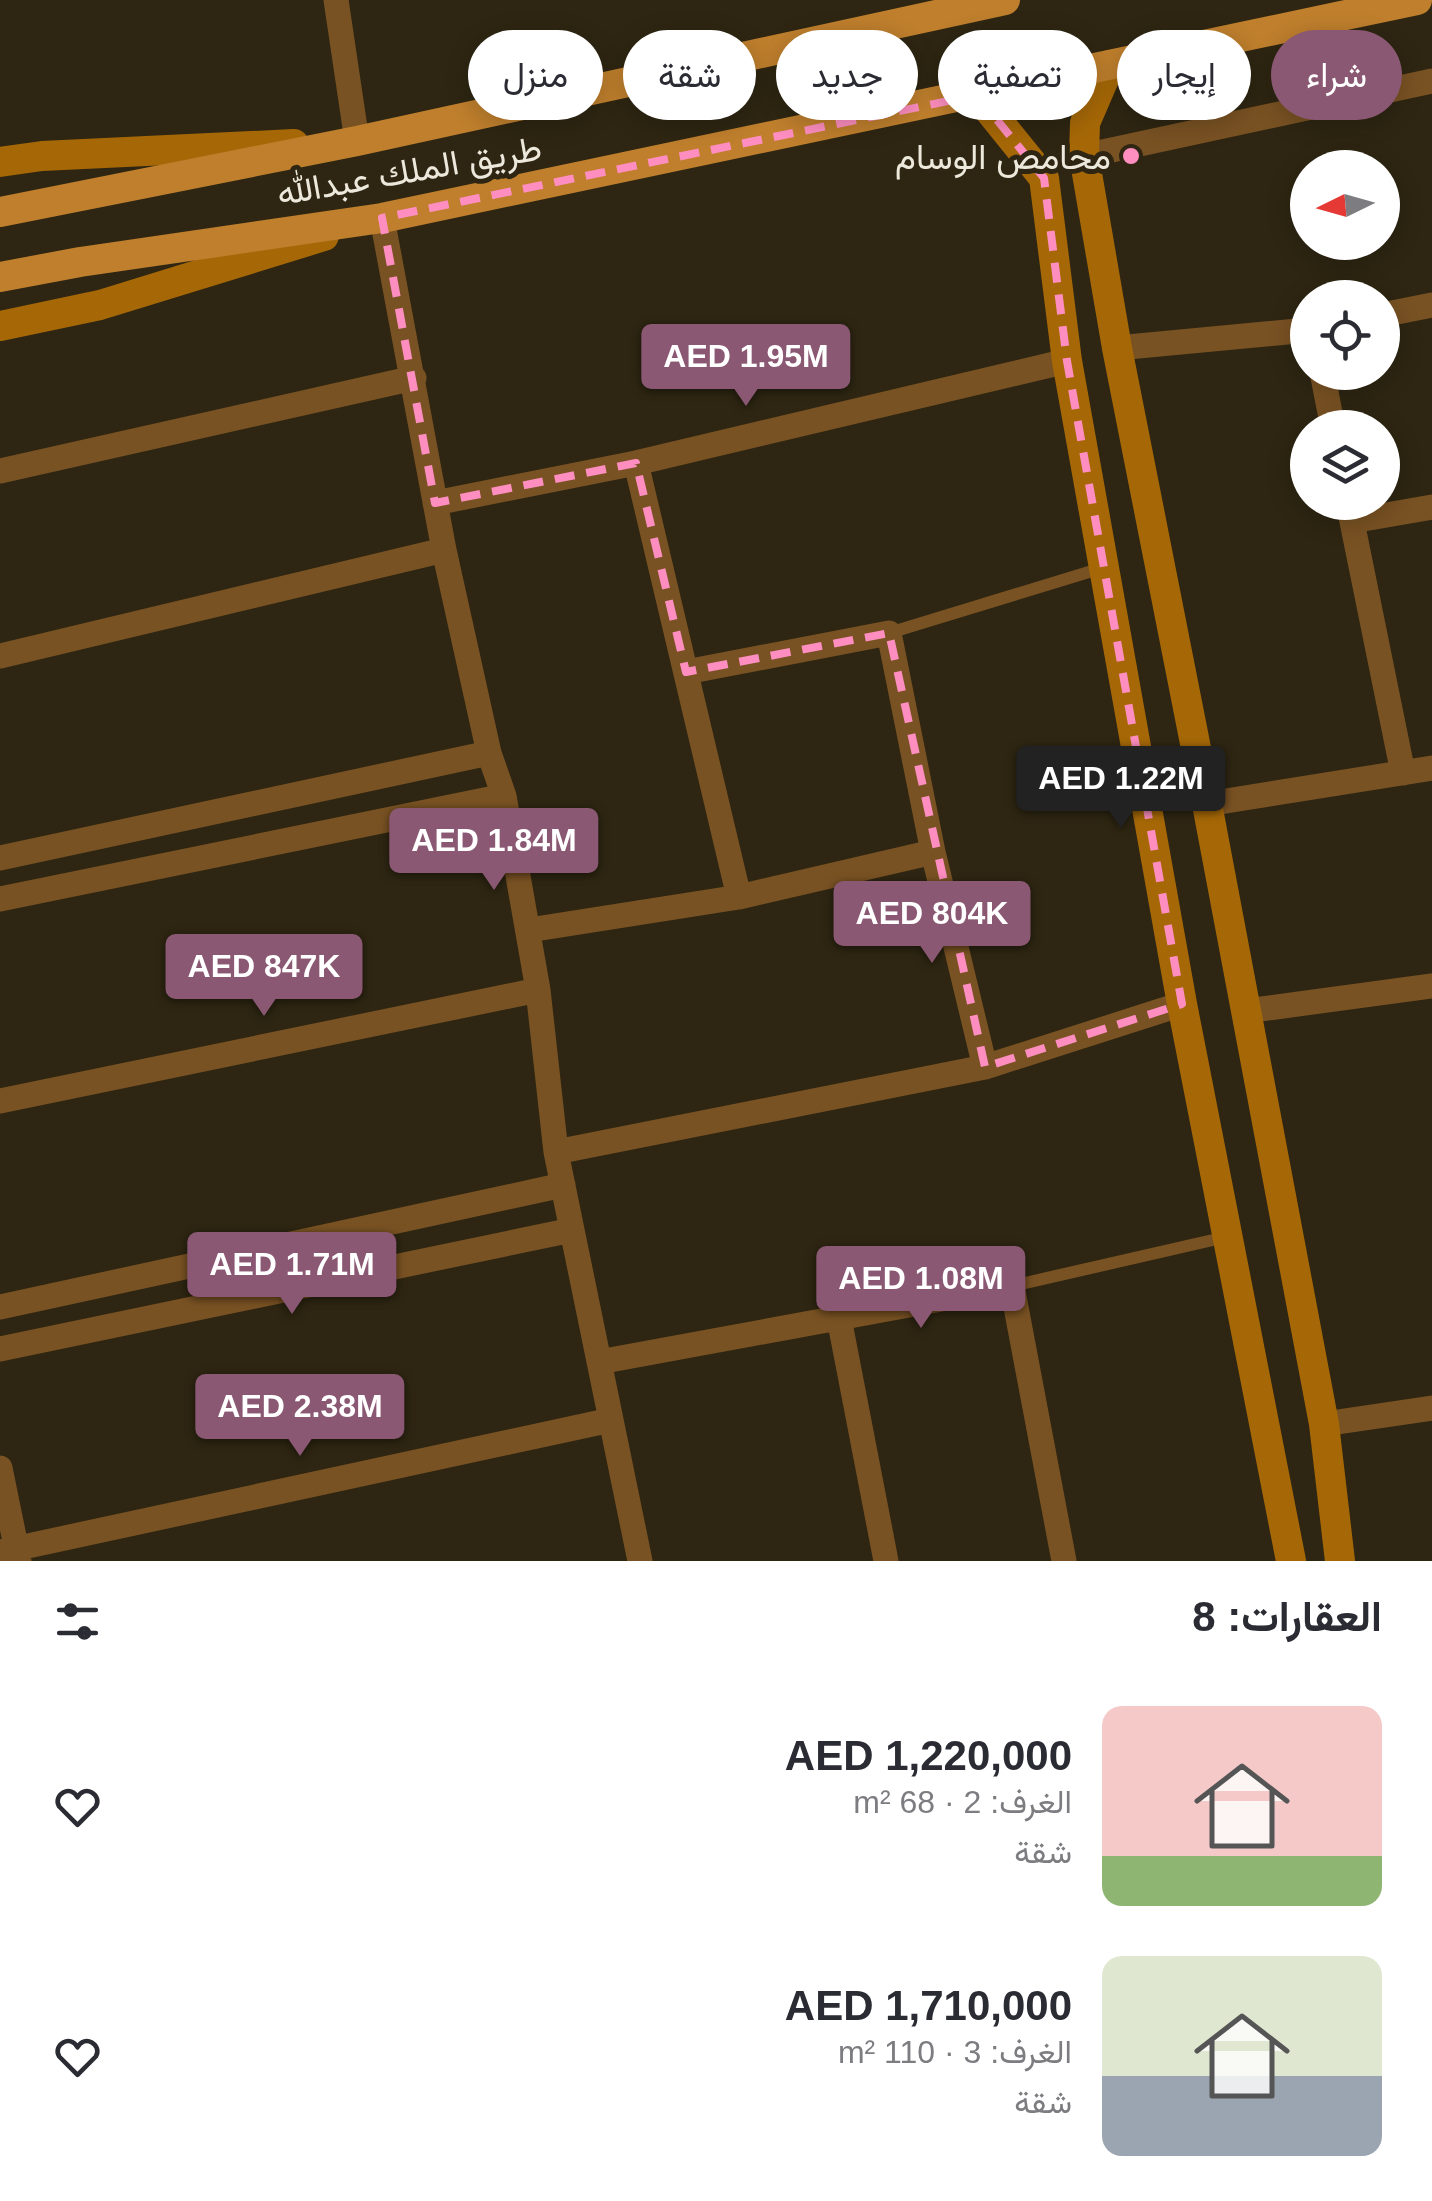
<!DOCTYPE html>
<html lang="ar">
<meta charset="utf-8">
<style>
:root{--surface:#fff;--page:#f7f7f7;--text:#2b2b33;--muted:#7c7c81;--accent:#8a5872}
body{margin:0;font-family:Arial,Vazirmatn,sans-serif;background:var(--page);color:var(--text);direction:rtl;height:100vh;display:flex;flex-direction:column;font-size:38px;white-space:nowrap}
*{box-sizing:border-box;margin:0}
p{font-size:32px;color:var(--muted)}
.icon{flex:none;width:55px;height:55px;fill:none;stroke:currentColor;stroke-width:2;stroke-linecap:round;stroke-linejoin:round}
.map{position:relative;height:1561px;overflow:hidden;direction:ltr}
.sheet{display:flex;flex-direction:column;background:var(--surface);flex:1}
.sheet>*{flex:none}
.banner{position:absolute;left:30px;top:30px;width:1372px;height:90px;direction:rtl;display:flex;gap:20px}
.needle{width:65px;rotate:265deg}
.buttons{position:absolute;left:1290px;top:150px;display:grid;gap:20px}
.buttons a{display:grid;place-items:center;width:110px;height:110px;border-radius:50%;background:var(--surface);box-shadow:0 5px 25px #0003;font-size:50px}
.price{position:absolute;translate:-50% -85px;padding:0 22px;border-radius:10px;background:var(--accent);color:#fff;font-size:32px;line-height:65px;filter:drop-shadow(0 2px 5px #0008)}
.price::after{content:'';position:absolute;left:50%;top:60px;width:30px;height:22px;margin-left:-15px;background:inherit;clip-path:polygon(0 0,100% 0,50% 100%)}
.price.selected{background:#222;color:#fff}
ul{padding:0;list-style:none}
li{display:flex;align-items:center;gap:30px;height:250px;padding:0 50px}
li span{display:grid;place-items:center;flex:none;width:280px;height:200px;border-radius:20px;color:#555}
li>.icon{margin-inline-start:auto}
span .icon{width:120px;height:120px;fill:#fffc;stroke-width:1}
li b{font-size:42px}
h2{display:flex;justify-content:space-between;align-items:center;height:120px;padding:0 50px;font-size:42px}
.pill{padding:0 35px;border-radius:45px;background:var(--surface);box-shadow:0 5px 25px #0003;font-size:35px;line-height:90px}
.pill.selected{background:var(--accent);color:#fff}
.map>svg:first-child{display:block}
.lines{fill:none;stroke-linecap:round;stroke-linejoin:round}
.lane{stroke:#795223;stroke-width:12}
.street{stroke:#795223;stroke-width:25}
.secondary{stroke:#a66807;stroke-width:30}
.primary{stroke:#bf7f2d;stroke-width:30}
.marked{fill:none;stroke:#fd8ebf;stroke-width:8;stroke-dasharray:20 12;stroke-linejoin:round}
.poi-dot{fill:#fd8ebf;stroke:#2e2612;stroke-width:4}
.labels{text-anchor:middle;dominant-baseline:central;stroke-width:10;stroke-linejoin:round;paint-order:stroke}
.poi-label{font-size:35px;fill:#ede8dc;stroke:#2e2612;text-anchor:end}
.street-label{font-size:35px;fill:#ede8dc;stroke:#2e2612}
</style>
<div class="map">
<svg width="1432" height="1561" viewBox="0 0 1432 1561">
<rect width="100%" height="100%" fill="#2e2612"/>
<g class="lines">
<path class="lane" d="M889 633 1102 568
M1012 1286 1226 1237"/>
<path class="street" d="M336 0 357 141
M1084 156 1432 81
M382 218 444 550 489 753 504 796 538 990 556 1152 640 1561
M1382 315 1432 305
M1117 348 1308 330
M1322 372 1333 428
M636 463 739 897
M0 471 414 378
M1348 502 1403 773
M435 503 636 463 1067 361
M1352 521 1432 507
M0 656 444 550
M1207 804 1432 768
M933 852 985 1067
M0 858 489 753
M0 899 504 796
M529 930 739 897 933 852 889 633 686 672
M1246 1011 1432 986
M0 1101 538 990
M556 1152 985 1067 1182 1004
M0 1307 563 1185
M839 1318 886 1561
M0 1349 572 1230
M599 1362 1012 1286 1064 1561
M1324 1424 1432 1408
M0 1468 19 1561
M0 1552 611 1420"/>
<path class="secondary" d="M1110 65 1085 123 1084 156 1117 348 1207 804 1324 1424 1340 1561
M977 95 1044 178 1067 361 1182 1004 1291 1561
M0 162 42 156 294 144
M0 326 100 305 324 236"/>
<path class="primary" d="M0 212 357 141 1005 0
M0 277 80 262 382 218 1417 0"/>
</g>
<path class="marked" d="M977 95 1044 178 1067 361 1182 1004 985 1067 889 633 686 672 636 463 435 503 382 218Z"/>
<circle class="poi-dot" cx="1131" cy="156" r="10"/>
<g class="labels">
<g class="poi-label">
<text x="1111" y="156">محامص الوسام</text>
</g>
<g class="street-label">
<text transform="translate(409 170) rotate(-10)">طريق الملك عبدالله</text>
</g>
</g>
</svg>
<div class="buttons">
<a><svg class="needle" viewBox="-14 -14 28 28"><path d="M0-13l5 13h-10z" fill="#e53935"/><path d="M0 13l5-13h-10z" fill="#7c7c81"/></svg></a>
<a><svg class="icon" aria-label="locate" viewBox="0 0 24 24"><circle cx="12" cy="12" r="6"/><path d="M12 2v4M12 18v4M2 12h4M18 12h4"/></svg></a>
<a><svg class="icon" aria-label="layers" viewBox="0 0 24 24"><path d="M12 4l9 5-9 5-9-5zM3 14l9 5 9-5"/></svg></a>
</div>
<b class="price" style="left:746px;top:409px">AED 1.95M</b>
<b class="price selected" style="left:1121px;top:831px">AED 1.22M</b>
<b class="price" style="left:494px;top:893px">AED 1.84M</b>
<b class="price" style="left:932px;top:966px">AED 804K</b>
<b class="price" style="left:264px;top:1019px">AED 847K</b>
<b class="price" style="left:292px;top:1317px">AED 1.71M</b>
<b class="price" style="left:921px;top:1331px">AED 1.08M</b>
<b class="price" style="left:300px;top:1459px">AED 2.38M</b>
<div class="banner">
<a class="pill selected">شراء</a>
<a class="pill">إيجار</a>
<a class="pill">تصفية</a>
<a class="pill">جديد</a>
<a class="pill">شقة</a>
<a class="pill">منزل</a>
</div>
</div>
<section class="sheet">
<h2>العقارات: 8<svg class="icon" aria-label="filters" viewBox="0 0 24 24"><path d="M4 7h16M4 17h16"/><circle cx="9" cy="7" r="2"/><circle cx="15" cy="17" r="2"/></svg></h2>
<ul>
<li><span style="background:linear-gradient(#f6c9c9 75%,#8fb573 0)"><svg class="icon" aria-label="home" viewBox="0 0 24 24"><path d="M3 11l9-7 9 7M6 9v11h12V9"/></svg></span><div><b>AED 1,220,000</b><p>الغرف: 2 · 68 m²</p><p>شقة</p></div><svg class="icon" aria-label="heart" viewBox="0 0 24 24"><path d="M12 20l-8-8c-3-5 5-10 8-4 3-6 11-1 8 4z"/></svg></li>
<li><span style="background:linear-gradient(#dfe7d0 60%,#9aa5b1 0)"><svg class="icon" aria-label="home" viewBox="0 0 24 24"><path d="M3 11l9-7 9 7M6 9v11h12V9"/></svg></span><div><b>AED 1,710,000</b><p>الغرف: 3 · 110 m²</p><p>شقة</p></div><svg class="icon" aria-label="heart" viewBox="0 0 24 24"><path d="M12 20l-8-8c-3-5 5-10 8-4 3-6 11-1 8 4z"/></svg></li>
</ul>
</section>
